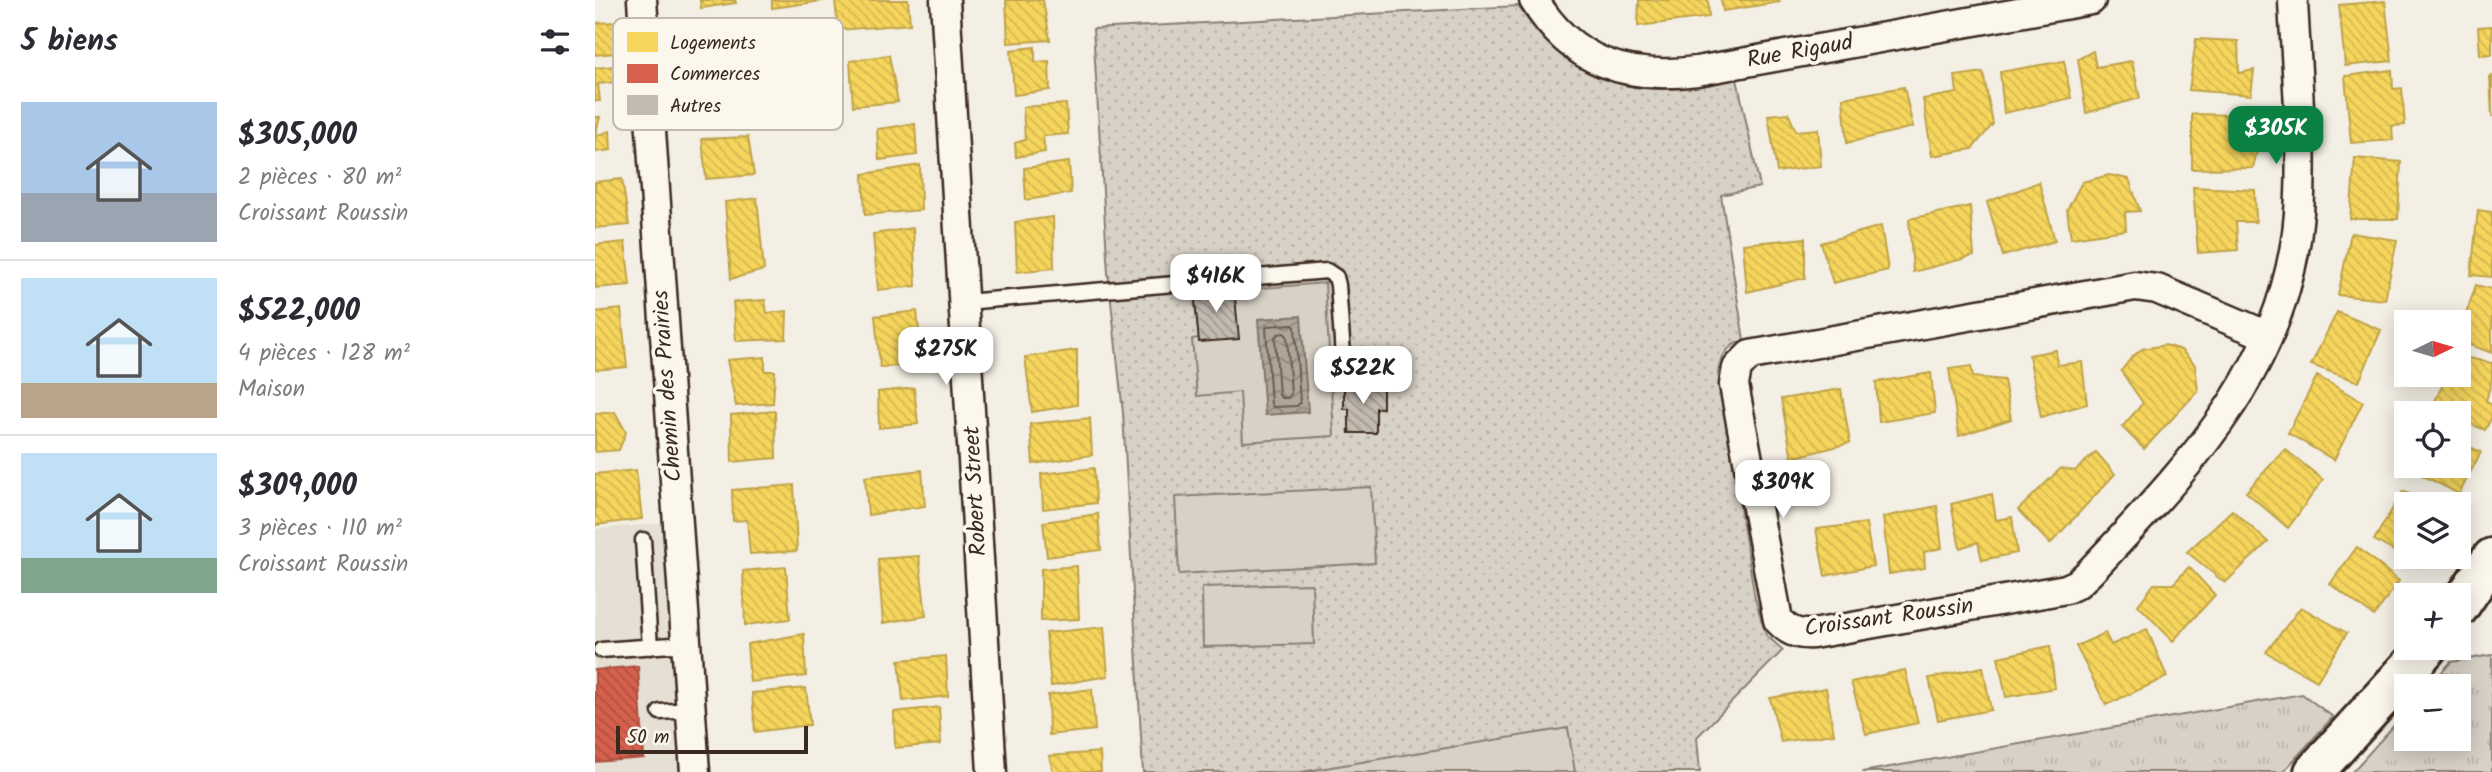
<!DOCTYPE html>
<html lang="fr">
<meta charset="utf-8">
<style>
:root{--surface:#fff;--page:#f2f2f3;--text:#2b2b33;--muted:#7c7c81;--line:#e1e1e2;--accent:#0b8043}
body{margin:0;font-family:Kalam,sans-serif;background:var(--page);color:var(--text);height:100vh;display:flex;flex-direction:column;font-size:26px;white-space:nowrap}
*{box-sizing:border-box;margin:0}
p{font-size:23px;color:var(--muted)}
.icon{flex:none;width:38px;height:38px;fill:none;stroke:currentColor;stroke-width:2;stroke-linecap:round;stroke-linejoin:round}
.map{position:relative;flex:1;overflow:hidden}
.drawer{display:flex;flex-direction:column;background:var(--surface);width:595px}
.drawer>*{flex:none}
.needle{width:46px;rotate:85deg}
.buttons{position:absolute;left:1799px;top:310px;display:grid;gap:14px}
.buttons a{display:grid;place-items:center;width:77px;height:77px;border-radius:0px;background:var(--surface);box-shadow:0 4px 18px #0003;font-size:35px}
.scale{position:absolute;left:21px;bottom:18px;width:192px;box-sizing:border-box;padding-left:7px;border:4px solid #3b2a1e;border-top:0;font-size:19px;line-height:24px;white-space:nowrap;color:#3b2a1e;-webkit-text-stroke:5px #fbf7ec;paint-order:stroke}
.price{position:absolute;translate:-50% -60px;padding:0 16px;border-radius:14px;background:#fff;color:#222;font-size:23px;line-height:46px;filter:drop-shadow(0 2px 4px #0008)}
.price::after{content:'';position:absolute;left:50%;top:42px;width:21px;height:16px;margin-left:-10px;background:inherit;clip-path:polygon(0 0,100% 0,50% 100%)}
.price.active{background:var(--accent);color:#fff}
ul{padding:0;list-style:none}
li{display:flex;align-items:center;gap:21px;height:175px;padding:0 21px}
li+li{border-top:2px solid var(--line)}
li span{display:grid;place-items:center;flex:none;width:196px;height:140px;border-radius:0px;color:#555}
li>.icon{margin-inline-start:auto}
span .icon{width:84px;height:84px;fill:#fffc;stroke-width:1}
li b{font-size:30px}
h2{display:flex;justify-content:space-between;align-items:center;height:84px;padding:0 21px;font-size:30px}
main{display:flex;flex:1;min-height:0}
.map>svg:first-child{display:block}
.built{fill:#e5dfd4}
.grass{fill:url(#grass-tufts);stroke:#8a7e72;stroke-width:2}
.park{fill:url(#park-dots);stroke:#8a7e72;stroke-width:2}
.pitch{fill:#d8d1c6;stroke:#8a7e72;stroke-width:2}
.water{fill:url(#water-waves);stroke:#817468;stroke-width:2}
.homes{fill:url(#homes-back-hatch);stroke:#bea249;stroke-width:2}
.shops{fill:url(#shops-back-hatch);stroke:#a8503f;stroke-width:2}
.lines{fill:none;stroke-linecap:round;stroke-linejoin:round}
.shore{stroke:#695c50;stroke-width:2}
.building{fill:url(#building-back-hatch);stroke:#3b2a1e;stroke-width:2}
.lane-casing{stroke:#3b2a1e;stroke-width:19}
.street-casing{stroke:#3b2a1e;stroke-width:33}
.secondary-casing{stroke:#3b2a1e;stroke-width:44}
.lane{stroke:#fbf7ec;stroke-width:14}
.street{stroke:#fbf7ec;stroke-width:28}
.secondary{stroke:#fbf7ec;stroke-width:38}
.labels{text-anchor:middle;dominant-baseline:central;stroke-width:7;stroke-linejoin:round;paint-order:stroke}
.street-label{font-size:23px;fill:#3b2a1e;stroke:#fbf7ec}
.key{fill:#fbf7ec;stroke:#c1baae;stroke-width:2}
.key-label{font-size:19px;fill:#3b2a1e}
</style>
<main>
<section class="drawer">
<h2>5 biens<svg class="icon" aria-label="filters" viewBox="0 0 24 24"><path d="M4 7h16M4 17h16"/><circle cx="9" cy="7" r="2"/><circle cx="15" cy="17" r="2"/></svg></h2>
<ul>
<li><span style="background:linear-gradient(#a9c7e8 65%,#9aa5b1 0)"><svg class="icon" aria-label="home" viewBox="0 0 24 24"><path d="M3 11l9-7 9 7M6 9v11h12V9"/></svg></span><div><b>$305,000</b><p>2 pièces · 80 m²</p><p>Croissant Roussin</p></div></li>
<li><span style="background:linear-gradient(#bfe0f5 75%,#b9a48a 0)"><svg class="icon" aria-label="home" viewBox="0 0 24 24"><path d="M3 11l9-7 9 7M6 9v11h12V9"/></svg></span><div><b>$522,000</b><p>4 pièces · 128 m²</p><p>Maison</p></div></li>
<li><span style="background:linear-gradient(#bfe0f5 75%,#7fa58c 0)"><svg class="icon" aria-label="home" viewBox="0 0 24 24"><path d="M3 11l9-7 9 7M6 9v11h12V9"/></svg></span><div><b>$309,000</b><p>3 pièces · 110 m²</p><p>Croissant Roussin</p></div></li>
</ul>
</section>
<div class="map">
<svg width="1897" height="772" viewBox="0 0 1897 772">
<defs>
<pattern id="grass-tufts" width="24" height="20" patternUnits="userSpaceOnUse" patternTransform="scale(1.75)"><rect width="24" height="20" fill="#d8d1c6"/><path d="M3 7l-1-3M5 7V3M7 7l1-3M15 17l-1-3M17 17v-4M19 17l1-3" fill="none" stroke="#bab4aa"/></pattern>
<pattern id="park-dots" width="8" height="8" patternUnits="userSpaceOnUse" patternTransform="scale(1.75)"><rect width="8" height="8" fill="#d8d1c6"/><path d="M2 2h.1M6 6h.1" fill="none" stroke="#bab4aa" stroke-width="1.8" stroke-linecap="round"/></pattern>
<pattern id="water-waves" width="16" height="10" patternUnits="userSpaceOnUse" patternTransform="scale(1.75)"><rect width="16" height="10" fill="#afa69a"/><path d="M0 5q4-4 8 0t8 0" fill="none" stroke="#90877d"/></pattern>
<pattern id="homes-back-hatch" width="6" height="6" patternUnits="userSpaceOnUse" patternTransform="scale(1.75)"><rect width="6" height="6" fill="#f6d55c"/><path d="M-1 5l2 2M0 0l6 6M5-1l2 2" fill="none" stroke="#d4b750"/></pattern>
<pattern id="shops-back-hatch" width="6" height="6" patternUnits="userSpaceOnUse" patternTransform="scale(1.75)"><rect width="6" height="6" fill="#d6604d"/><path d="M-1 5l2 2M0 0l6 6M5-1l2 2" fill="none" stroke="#af4f3f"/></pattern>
<pattern id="building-back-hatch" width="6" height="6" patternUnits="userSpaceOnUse" patternTransform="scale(1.75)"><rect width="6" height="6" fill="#c3bbb0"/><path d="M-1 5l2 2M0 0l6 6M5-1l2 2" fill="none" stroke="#a0988f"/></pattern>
</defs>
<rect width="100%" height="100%" fill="#f3efe4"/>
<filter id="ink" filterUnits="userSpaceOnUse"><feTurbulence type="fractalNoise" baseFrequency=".0143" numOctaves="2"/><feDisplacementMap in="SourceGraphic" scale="14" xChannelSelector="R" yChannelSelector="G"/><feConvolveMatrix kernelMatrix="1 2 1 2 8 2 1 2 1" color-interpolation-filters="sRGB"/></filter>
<g filter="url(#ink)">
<path class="built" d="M72 523 89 772H0V529Z"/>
<path class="grass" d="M1897 655V772H1757L1811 712V738H1864V686H1834L1856 662Z
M1707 694 1738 717 1688 772H1267Z"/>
<path class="park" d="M923 6C958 58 1008 91 1072 89 1096 89 1119 83 1142 79L1165 187 1126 195 1149 340C1132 345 1125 358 1123 373L1160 598 1171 635 1188 650 1102 737 1105 772H548L528 413 513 273 498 29Z"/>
<path class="pitch" d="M730 283 739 436 648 442 645 392 602 396 597 339 604 338 599 290 639 287 640 290Z
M776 487 780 563 584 574 580 497Z
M717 584 719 644 608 647 607 587Z
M973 728 980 772H706Z"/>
<path class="water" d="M706 316 713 412 670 415 663 319Z"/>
<path class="homes" d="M105 0H140L141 3 106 8Z
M177 0H228V1L177 8Z
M240 0H313L315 24 243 30Z
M411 0H448L455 40 413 43Z
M1044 0H1113L1114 17 1043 26Z
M1126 0H1184L1185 2 1128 11Z
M1790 1 1797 61 1750 66 1744 5Z
M21 22V53L0 55V23Z
M1897 26V54L1885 55 1883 27Z
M1601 39 1643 41 1644 73 1659 70 1656 95 1594 90Z
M440 47V62L454 61 455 90 419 95 416 50Z
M1498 51 1501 67 1537 61 1545 98 1491 113 1483 59Z
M294 55 303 102 258 106 255 61Z
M1469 61 1476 98 1409 113 1405 72Z
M20 66 21 82 3 84 5 101H0V68Z
M1797 70 1798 89 1807 88 1810 125 1797 126 1798 140 1756 143 1750 76Z
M1388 72 1398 124 1377 149 1337 156 1328 99 1362 93 1360 76Z
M1895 76H1897V117Z
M1309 87 1318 127 1252 143 1248 98Z
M471 104 473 134 448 136 450 152 421 157 420 143 430 140 428 107Z
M1193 113 1201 131 1223 129 1226 166 1182 172 1173 115Z
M1597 114 1641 115 1640 129H1653L1652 143H1664L1658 168 1597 169Z
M0 117H5L0 136 15 131 16 150 0 152Z
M320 124 322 155 284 160 282 129Z
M153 137 159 175 111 179 107 139Z
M1760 158 1806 162 1803 219H1755Z
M474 162 476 193 431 200 429 168Z
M325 165 326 210 270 215 268 174Z
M1514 175 1534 179 1545 211 1530 212 1531 230 1476 238 1472 210 1487 182Z
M27 179 34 225 0 228V182Z
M1444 182 1460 241 1408 256 1392 202Z
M1598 187 1660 190 1661 222H1641L1643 250 1603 253Z
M162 198 169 270 136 279 130 202Z
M1375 206 1379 256 1318 272 1314 219Z
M1883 210 1897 212V277L1876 275Z
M458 217 459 268 422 272 420 222Z
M1286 226 1293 270 1238 283 1226 243Z
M318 228 321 286 283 290 278 234Z
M1756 233 1802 240 1790 300 1743 295Z
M1210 238V278L1152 292 1148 244Z
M30 242 35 285 0 288V245Z
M1881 285 1897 289V353L1864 341V334Z
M170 300 172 313 192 311 191 339 141 341 138 302Z
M26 309 32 367 0 370V312Z
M322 311 325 342 306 344 305 366 285 367 280 316Z
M1742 312 1786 330 1764 382 1716 365Z
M1570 345 1586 350 1600 365 1603 391 1549 449 1527 427 1548 403 1526 371 1537 357 1547 349Z
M482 350V405L437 412 430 357Z
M1461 350 1462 365 1487 362 1492 404 1446 417 1434 355Z
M1864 356 1897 363V379L1891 401 1897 404V417L1890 430 1864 419V413H1851L1837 407 1853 374H1864Z
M170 357V371H180L178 403 141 406 132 360Z
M1376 366 1378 377 1409 380 1416 419 1364 436 1354 369Z
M1336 373 1340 413 1284 422 1281 382Z
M1722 376 1768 402 1739 460 1693 433Z
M319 388 323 424 284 428 283 392Z
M1246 389 1255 443 1197 458 1186 399Z
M180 411 181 458 137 462 136 415Z
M20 412 31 432 24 450 0 452V414Z
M495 418 497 455 438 464 435 424Z
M1864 442 1886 452 1864 494 1821 472 1824 466H1864Z
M1690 449 1728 480 1693 528 1651 492Z
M1501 452 1520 474 1455 544 1423 510 1466 468 1480 471Z
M499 468 501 503 448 509 446 474Z
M41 470 47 519 0 525V474Z
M327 470 330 506 273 515 270 477Z
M199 485 202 551 155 554 152 520 138 521 137 490Z
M1808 491 1834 504H1811V556H1834L1827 567 1779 540Z
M1397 494 1401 520 1417 517 1422 553 1387 560 1383 542 1365 548 1356 504Z
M1342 506 1347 548 1329 552 1330 568 1294 574 1288 517Z
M1637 510 1673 542 1630 583 1592 552Z
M503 514 506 550 452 557 448 522Z
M1271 523 1278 566 1230 576 1221 529Z
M1762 547 1804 581 1779 616 1735 584Z
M324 556 331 616 288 623 283 559Z
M482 566 484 619 446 621V569Z
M191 567 195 619 150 625 148 571Z
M1594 567 1620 595 1578 641 1543 605 1559 584H1578Z
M1706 607 1752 633 1722 681 1671 652Z
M509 627 513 676 456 686 451 633Z
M1552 629 1572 677 1511 705 1481 646 1510 633 1516 645Z
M209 634 211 676 155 682 152 644Z
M1455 646 1460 688 1411 697 1403 657Z
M351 656 353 696 308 701 304 660Z
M1388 667 1396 710 1343 720 1334 678Z
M1310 670 1323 723 1271 734 1256 682Z
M211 688 215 725 160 732 157 693Z
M1231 688 1239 734 1186 742 1175 698Z
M497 689 500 730 454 735 453 695Z
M344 707 346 744 300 748 299 712Z
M505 752 506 772H458L454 756Z"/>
<path class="shops" d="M43 666 49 758 0 762V670Z"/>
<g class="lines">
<path class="shore" d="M697 324 700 327 705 403 702 406 678 407 676 404 671 328 673 326Z
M683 334 689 333 692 336 696 394 693 398H687L684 395 680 337Z"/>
</g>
<path class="building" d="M639 287 644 339 604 342 599 290Z
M749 383H788V408H781V433H754V409H749Z"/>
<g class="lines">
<g class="lane-casing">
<path id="lane" d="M370 302 732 271 741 277 743 285 748 355
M48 540 55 647
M6 650 91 644
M65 712 95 710"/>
</g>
<g class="street-casing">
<path id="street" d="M47 0 100 772
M350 0 397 772
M939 0C977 63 1032 80 1102 71L1496 0
M1673 336 1562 289 1540 286 1155 355 1142 368 1139 385 1183 620C1193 631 1202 635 1218 634L1471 589 1482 584 1494 573C1594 466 1692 368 1704 213 1709 143 1701 70 1698 0"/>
</g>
<g class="secondary-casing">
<path id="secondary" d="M1864 607 1897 558
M1719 772 1832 648"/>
</g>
<use href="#lane" class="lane"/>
<use href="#street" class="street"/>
<use href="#secondary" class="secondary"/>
</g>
</g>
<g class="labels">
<g class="street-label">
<text transform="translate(1205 52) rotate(-10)">Rue Rigaud</text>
<text transform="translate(73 386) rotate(-94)">Chemin des Prairies</text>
<text transform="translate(381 491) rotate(-93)">Robert Street</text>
<text transform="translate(1294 618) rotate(-8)">Croissant Roussin</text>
</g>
</g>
<rect x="18" y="18" width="230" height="112" rx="10" class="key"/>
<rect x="32" y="32" width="31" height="20" fill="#f6d55c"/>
<rect x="32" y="64" width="31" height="19" fill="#d6604d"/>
<rect x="32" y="95" width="31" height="20" fill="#c3bbb0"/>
<g class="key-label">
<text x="75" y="49">Logements</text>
<text x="75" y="80">Commerces</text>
<text x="75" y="112">Autres</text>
</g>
</svg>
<div class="buttons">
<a><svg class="needle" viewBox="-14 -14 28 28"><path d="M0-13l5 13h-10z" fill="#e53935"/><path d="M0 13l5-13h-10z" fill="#7c7c81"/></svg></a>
<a><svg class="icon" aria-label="locate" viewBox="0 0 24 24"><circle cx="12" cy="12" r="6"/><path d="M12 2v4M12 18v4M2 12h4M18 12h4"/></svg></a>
<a><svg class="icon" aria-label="layers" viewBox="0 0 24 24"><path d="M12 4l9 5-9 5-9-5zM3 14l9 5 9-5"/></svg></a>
<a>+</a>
<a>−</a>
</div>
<div class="scale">50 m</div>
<b class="price active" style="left:1681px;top:166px">$305K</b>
<b class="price" style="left:621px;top:314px">$416K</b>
<b class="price" style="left:351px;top:387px">$275K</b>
<b class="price" style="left:768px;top:406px">$522K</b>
<b class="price" style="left:1188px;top:520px">$309K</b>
</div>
</main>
